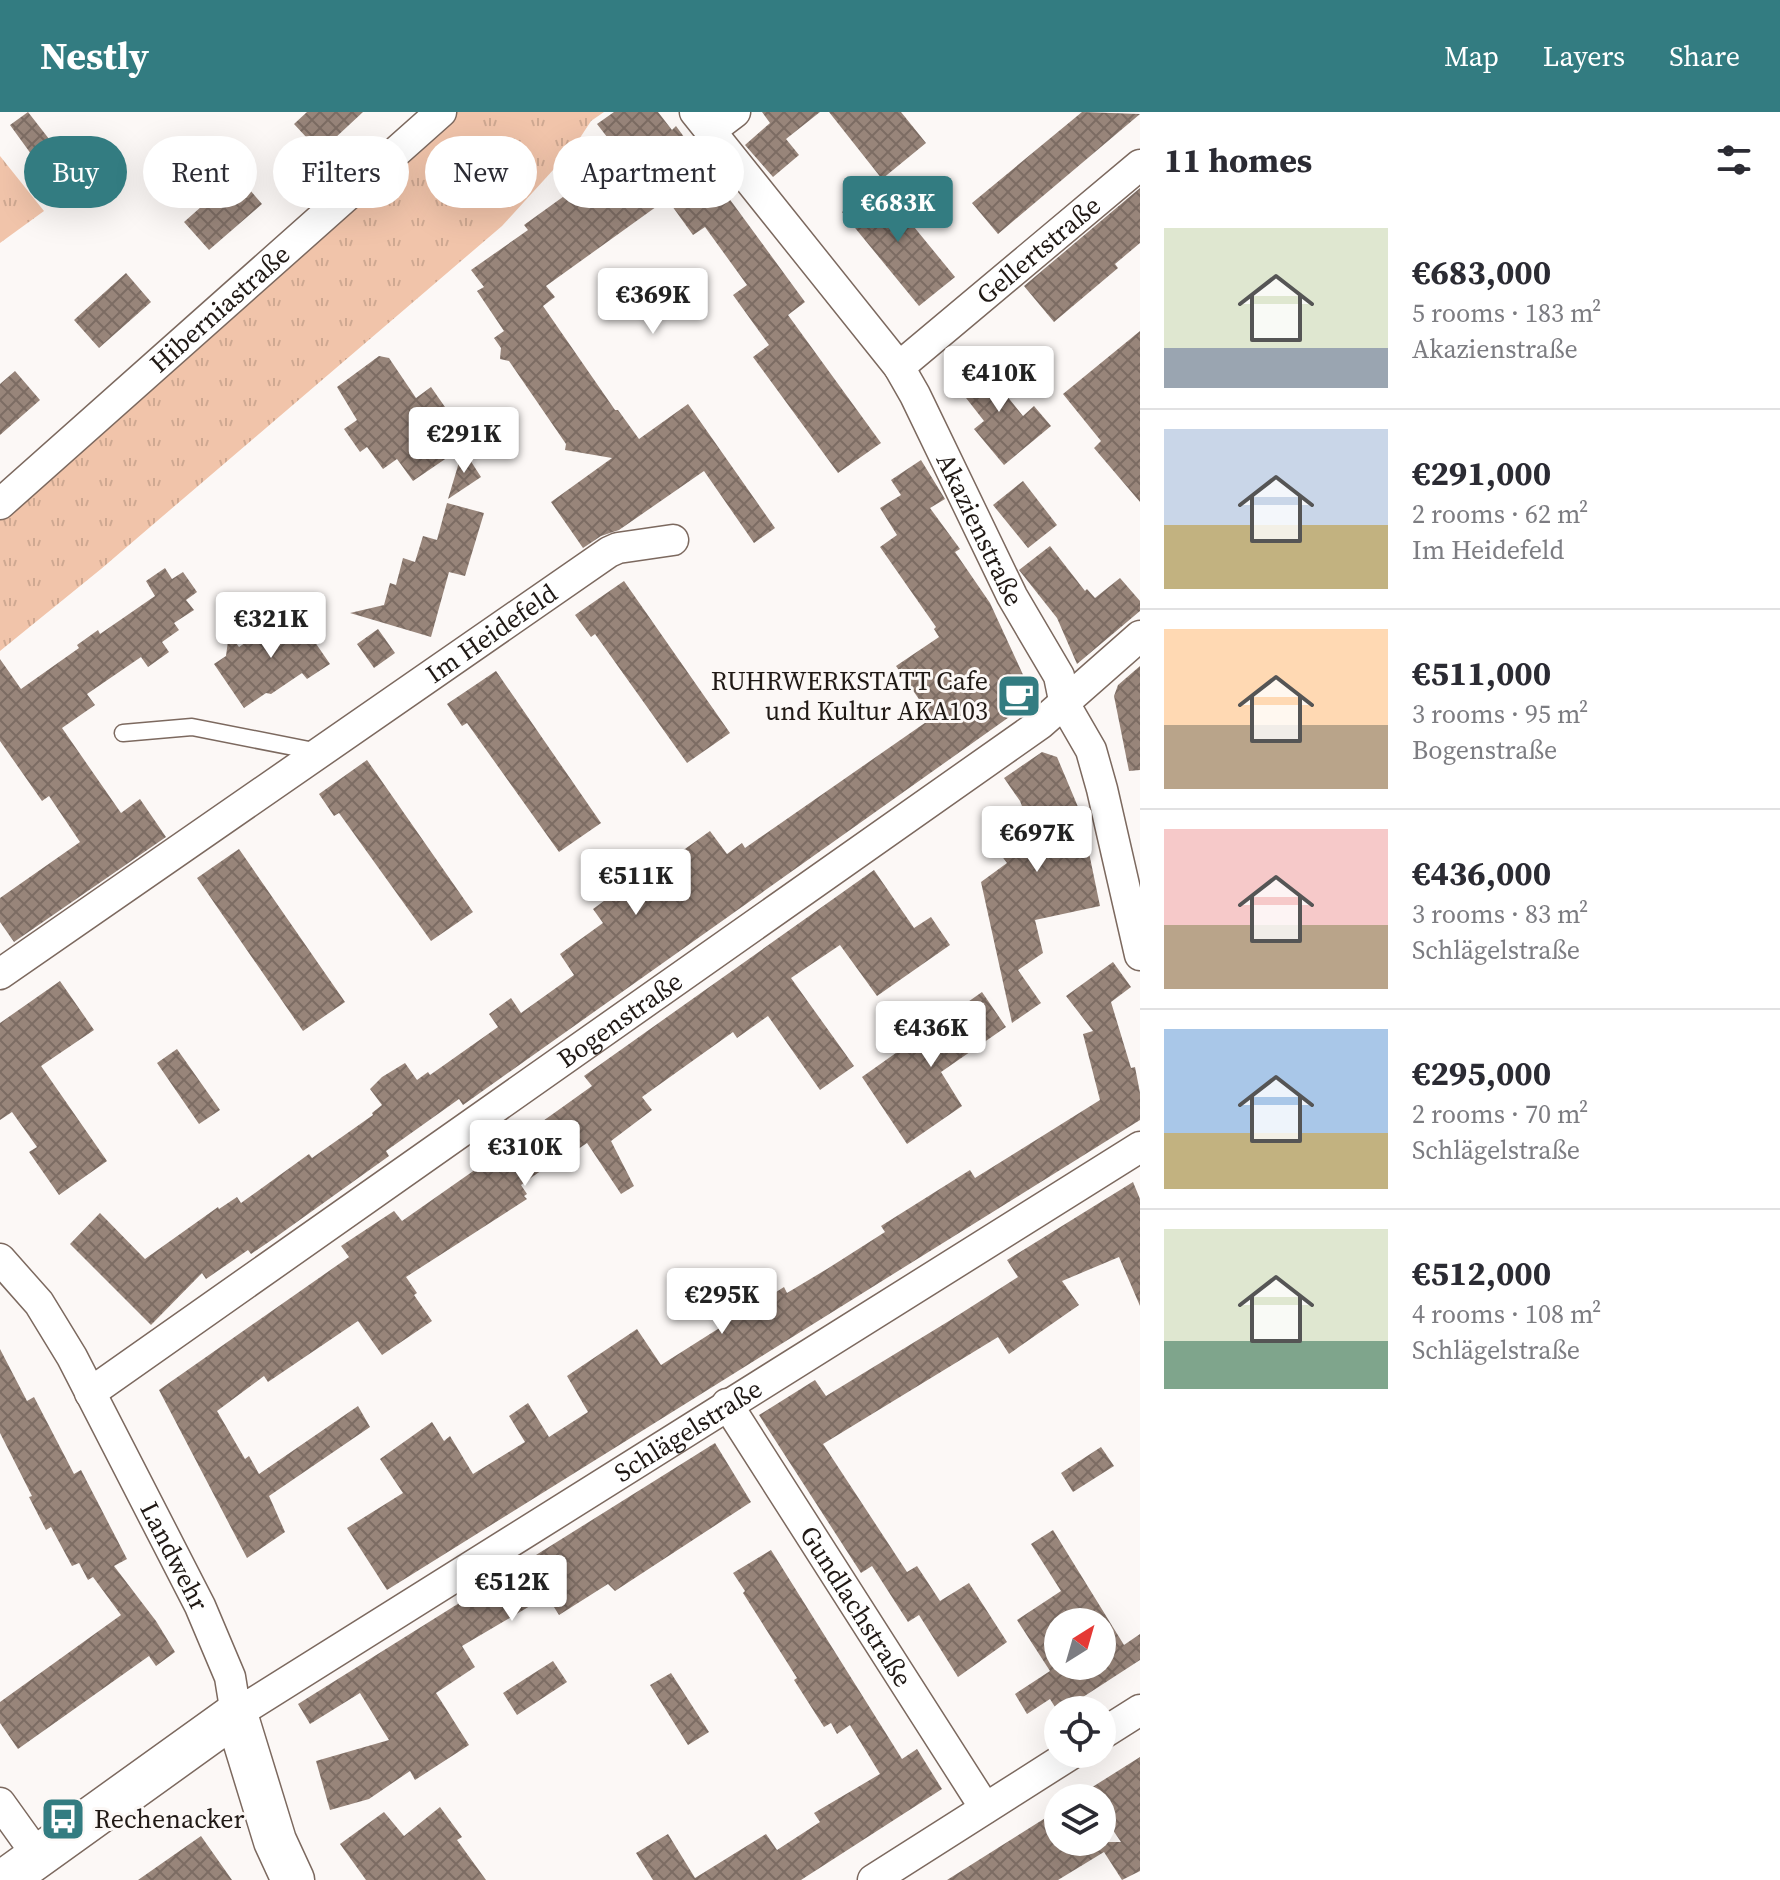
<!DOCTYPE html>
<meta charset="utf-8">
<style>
:root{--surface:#fff;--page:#f7f7f7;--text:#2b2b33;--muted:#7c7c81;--line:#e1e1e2;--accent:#337c81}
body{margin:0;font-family:"Source Serif 4",serif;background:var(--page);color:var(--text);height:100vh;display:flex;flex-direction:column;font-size:30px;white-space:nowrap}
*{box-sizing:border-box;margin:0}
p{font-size:26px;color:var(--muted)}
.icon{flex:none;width:44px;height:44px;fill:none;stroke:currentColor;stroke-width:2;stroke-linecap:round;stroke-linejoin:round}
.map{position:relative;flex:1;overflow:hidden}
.drawer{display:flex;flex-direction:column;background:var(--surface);width:640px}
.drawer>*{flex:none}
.top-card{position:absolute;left:24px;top:24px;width:760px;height:72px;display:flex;gap:16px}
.needle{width:52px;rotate:37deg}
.buttons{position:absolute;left:1044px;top:1496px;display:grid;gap:16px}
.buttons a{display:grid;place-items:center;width:72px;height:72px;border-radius:50%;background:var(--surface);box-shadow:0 8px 32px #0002;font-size:40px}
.price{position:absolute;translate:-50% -68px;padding:0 18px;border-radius:8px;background:#fff;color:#222;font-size:26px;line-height:52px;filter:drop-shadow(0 2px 4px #0008)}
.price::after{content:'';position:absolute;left:50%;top:48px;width:24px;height:18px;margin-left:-12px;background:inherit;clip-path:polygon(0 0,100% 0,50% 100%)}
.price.current{background:var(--accent);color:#fff}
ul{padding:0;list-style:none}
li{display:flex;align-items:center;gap:24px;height:200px;padding:0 24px}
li+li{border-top:2px solid var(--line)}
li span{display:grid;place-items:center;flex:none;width:224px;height:160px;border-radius:0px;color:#555}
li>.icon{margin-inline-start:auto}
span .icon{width:96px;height:96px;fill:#fffc;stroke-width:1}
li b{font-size:34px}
h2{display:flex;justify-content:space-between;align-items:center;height:96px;padding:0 24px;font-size:34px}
.pill{padding:0 28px;border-radius:36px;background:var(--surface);box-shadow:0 8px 32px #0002;font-size:28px;line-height:72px}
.pill.current{background:var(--accent);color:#fff}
header{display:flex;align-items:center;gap:48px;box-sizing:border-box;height:112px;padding:0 40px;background:var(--accent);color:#fff}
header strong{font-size:38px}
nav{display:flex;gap:44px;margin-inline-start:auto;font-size:28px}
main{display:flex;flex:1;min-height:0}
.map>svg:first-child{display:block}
.grass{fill:url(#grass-tufts)}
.building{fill:url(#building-cross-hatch);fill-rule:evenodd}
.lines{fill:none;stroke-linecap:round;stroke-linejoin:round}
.lane-casing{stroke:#7c695f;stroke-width:19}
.street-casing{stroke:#7c695f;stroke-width:33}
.secondary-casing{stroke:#7c695f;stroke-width:45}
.lane{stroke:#fff;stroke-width:16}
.street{stroke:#fff;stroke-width:30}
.secondary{stroke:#fff;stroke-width:42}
.labels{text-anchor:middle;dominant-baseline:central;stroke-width:6;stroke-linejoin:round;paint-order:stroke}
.street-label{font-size:26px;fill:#201915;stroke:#fcf8f6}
.poi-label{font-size:26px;fill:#201915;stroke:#fcf8f6;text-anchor:end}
</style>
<header>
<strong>Nestly</strong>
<nav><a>Map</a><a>Layers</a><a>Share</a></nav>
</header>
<main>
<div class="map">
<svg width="1140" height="1768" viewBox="0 0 1140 1768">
<defs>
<pattern id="grass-tufts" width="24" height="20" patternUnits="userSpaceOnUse" patternTransform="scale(2)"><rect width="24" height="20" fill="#f1c4aa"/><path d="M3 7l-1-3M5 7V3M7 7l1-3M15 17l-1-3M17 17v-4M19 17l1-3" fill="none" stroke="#cea891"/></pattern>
<pattern id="building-cross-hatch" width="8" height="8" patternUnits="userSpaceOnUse" patternTransform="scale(2)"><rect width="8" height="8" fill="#98857a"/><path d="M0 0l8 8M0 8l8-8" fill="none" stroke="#7c6c63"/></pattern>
</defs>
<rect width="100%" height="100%" fill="#fcf8f6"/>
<path class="grass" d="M441 0H604L591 9 574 35 502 114 101 457 0 539V392Z
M0 44 44 99 0 131Z"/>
<path class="building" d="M28 0 67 50 47 64 10 13Z
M307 0H363L320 40 294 12Z
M614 0H658L672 18 676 14 805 190 788 203 881 331 838 361 753 245 769 233 733 183 747 173 705 115 693 123 667 87 546 174 555 185 543 194 615 298H618L639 327 688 292 775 416 754 431 704 359 619 418 601 424 583 436 551 390 612 346 565 338 566 332 509 249 500 247 501 236 494 226 504 219 477 179 484 175 471 158 528 118 524 113 621 43 597 12Z
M762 0H820L786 27 799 43 773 65 745 33 770 11Z
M829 0H901L926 31 882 67Z
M1082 0 1140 2 998 122 972 91Z
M99 29 113 49 93 64 78 44Z
M237 63 262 92 209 138 184 110Z
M878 71 955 165 919 194 842 100Z
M1140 76V131L1115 152 1118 156 1054 210 1024 174Z
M126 161 151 190 99 236 74 208Z
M1140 219V390L1094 336 1101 329 1063 282Z
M379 244 389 246 416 286 431 275 445 295 426 308 451 343 413 369 397 347 383 357 367 335 360 340 344 317 357 308 337 275Z
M977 247 1023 304 1034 294 1051 314 1004 353 974 317 984 309 952 268Z
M15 259 40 288 0 323V272Z
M463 337 481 365 448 387Z
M921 348 945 387 930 396 960 437 955 440 990 491 1031 580 1026 593 463 993 459 987 386 1039 389 1044 276 1125 251 1142 248 1138 206 1167 202 1161 151 1213 70 1132 100 1101 145 1147 218 1095 219 1097 237 1085 241 1091 309 1042 312 1046 373 1003 372 1001 382 993 370 977 382 965 405 951 417 968 428 960 430 963 498 915 489 902 511 886 521 901 574 863 560 842 603 811 593 797 626 773 629 777 710 719 727 742 742 731 745 736 932 606 896 554 939 525 934 517 936 515 880 435 897 423 880 396 901 383 891 368Z
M1023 369 1057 413 1028 436 993 393Z
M447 391 484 401 465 464 449 460 431 525 350 501 384 493 390 471 396 473 403 446 415 450 423 424 437 428Z
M1050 434 1085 479 1087 477 1095 486 1120 466 1140 489V499L1077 552 1057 506 1019 458Z
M165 456 172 467 183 460 197 480 186 488 194 498 174 511 179 518 162 530 169 540 148 555 141 545 87 582 95 593 62 616 121 701 140 687 166 725 14 830 0 810V786L80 730 49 684 42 689 0 629V547L21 577 79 536 77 533 98 518 100 522 155 484 146 469Z
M624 469 730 621 687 651 595 522 591 525 575 503Z
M284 504 299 507 330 552 307 567 302 561 271 582 266 581 244 596 214 552 226 544 229 521 239 535Z
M378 517 395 541 374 556 357 532Z
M1140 554V658L1129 659 1114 584 1118 573Z
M496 559 601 711 559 740 467 611 462 614 447 592Z
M1042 640 1057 645 1081 702 1100 794 1035 808 1043 841 1018 858 1041 891 1012 911 981 770 1007 751 995 735 1029 712 1020 689 1004 666Z
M367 648 473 800 431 829 339 701 334 704 319 682Z
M239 737 345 890 303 919 197 766Z
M874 758 914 816 931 805 950 833 877 884 840 833 791 866 854 954 820 978 768 904 737 926 733 920 642 985 652 998 611 1029 634 1074 621 1082 587 1031 562 1048 560 1045 521 1073 527 1082 524 1084 527 1087 406 1165 417 1181 414 1183 432 1209 382 1243 358 1209 268 1270 264 1264 217 1299 245 1347 249 1344 259 1362 358 1294 370 1315 269 1384 285 1420 247 1446 159 1278 349 1145 341 1134 394 1099 402 1109 469 1062 592 974 584 964Z
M1113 850 1131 875 1111 890 1131 956 1135 955 1140 981V1008L387 1478 347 1416 403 1381 380 1347 432 1310 444 1329 450 1324 473 1362 525 1330 509 1304 528 1291 549 1325 588 1300 567 1264 637 1217 661 1253 784 1175 787 1181 827 1157 885 1120 881 1114 970 1058 975 1066 1100 988 1083 922 1093 919 1066 884Z
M60 869 94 918 41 954 107 1049 59 1083 29 1040 37 1035 12 1000 0 1008V911Z
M982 880 1006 915 941 960 962 994 907 1032 862 965Z
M177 937 220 998 199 1012 157 951Z
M1133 1070 1140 1087V1194L1119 1145 1062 1169 1079 1193 1009 1242 998 1225 823 1332 907 1460 917 1454 940 1489 969 1471 1007 1530 958 1565 919 1503 908 1510 872 1454 861 1461 759 1303 815 1268 826 1284 949 1209 1018 1165 1007 1148Z
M0 1237 27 1289 34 1285 74 1362 81 1358 127 1447 114 1454 156 1509 175 1540 156 1554 149 1544 18 1637 0 1611V1590L121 1503 93 1465 88 1468 79 1451 72 1454 51 1415 46 1418 29 1385 32 1384 0 1321Z
M715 1331 751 1390 615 1479 608 1472 559 1503 547 1484 462 1534 475 1555 436 1581 469 1633 415 1668 410 1659 369 1687 330 1698 316 1649 389 1628 360 1581 310 1612 298 1592Z
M1101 1335 1114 1354 1073 1380 1061 1361Z
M1053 1418 1124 1533 1140 1522V1548L1063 1598 1058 1600 1050 1587 1027 1602 1015 1582 1050 1559 1017 1508 1061 1479 1031 1432ZM1058 1510H1102V1554H1058Z
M771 1438 902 1647 917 1637 942 1677 801 1768H653L636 1741 668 1722 695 1766 766 1722 777 1738 820 1710 814 1701 880 1662 850 1613 837 1622 831 1611 824 1615 794 1568 797 1566 743 1481 745 1479 733 1461Z
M553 1549 567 1570 517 1603 503 1581Z
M671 1561 709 1620 688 1633 650 1573Z
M1140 1645V1759L1122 1768 1104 1740 1058 1768H947L1058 1698V1730H1121L1102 1702V1686H1075Z
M440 1695 462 1725 457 1728 486 1768H366L340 1732 384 1700 404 1724Z
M201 1724 232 1768H138Z"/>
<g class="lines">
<g class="lane-casing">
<path id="lane" d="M123 621 192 615 319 640"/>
</g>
<g class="street-casing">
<g id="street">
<path id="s1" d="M695 0 899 255 915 283 1012 484 1059 564 1065 593 1091 638 1102 677 1140 843"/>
<path d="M710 19 735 0"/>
<path id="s2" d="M899 255 1140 53"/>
<path id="s3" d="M0 392 441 0"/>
<path id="s4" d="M0 862 609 440 618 436 673 428"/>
<path id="s5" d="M0 1147 39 1191 72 1245 200 1494 230 1565 236 1602 1140 1035"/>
<path id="s6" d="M90 1281 1040 612 1140 524"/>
<path id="s7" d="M727 1292 985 1696"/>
<path d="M1102 1622 1140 1598"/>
<path d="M0 1691 38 1744"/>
<path d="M873 1768 1071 1642"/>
</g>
</g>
<g class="secondary-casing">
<path id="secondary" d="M5 1768 236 1602 275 1729 293 1768"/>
</g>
<use href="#lane" class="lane"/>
<use href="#street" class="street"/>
<use href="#secondary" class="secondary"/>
</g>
<defs>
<g id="cafe-square" transform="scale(2.3)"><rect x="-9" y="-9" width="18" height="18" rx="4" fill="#337c81" stroke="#fcf8f6"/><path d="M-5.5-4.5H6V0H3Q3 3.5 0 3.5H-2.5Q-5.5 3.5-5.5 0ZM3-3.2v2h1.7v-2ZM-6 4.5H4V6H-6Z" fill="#fff"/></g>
<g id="bus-square" transform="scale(2.3)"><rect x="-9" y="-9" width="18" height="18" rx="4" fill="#337c81" stroke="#fcf8f6"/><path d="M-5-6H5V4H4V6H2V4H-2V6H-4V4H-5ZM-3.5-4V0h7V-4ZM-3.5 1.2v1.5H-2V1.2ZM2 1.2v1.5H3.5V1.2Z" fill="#fff"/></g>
</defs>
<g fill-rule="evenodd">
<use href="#cafe-square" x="1019" y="584"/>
<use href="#bus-square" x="63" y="1707"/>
</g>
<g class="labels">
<g class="street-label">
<text stroke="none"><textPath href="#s2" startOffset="182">Gellertstraße</textPath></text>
<text stroke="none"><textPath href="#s3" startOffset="294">Hiberniastraße</textPath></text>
<text stroke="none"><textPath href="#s1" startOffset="508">Akazienstraße</textPath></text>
<text stroke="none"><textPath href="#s4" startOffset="598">Im Heidefeld</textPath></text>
<text stroke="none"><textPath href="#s6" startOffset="648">Bogenstraße</textPath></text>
<text stroke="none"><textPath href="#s5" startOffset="1050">Schlägelstraße</textPath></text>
<text stroke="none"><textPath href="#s5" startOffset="346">Landwehr</textPath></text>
<text stroke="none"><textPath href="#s7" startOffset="240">Gundlachstraße</textPath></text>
</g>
<g class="poi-label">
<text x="988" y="569">RUHRWERKSTATT Cafe<tspan x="988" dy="30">und Kultur AKA103</tspan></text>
<text x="94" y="1707" text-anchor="start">Rechenacker</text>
</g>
</g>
</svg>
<div class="buttons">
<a><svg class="needle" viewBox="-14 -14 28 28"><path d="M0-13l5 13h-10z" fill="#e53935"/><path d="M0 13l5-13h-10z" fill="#7c7c81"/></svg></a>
<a><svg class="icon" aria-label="locate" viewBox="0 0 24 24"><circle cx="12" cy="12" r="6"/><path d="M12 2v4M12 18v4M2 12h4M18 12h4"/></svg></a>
<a><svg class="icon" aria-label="layers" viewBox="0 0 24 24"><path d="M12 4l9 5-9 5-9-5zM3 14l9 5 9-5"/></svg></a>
</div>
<b class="price current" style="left:898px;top:132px">€683K</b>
<b class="price" style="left:653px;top:224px">€369K</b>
<b class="price" style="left:999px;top:302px">€410K</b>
<b class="price" style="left:464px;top:363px">€291K</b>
<b class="price" style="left:271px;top:548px">€321K</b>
<b class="price" style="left:1037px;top:762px">€697K</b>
<b class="price" style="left:636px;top:805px">€511K</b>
<b class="price" style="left:931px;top:957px">€436K</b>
<b class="price" style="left:525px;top:1076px">€310K</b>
<b class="price" style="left:722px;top:1224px">€295K</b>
<b class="price" style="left:512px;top:1511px">€512K</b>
<div class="top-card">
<a class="pill current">Buy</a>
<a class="pill">Rent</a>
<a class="pill">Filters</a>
<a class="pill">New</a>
<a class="pill">Apartment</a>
</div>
</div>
<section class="drawer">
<h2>11 homes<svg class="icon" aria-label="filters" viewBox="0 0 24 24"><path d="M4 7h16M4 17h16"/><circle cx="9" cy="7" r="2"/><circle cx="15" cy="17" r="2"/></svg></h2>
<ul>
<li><span style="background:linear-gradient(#dfe7d0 75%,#9aa5b1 0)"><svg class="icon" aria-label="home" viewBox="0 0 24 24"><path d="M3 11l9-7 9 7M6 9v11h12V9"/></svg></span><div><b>€683,000</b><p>5 rooms · 183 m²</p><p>Akazienstraße</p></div></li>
<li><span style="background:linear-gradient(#c9d6e8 60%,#c2b280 0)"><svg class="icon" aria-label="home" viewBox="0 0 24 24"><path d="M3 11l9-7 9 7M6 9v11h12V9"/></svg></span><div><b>€291,000</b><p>2 rooms · 62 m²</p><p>Im Heidefeld</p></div></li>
<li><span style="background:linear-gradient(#ffd9b3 60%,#b9a48a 0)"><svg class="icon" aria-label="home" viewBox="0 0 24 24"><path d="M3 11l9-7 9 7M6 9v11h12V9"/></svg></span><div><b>€511,000</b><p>3 rooms · 95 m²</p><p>Bogenstraße</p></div></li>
<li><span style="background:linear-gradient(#f6c9c9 60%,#b9a48a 0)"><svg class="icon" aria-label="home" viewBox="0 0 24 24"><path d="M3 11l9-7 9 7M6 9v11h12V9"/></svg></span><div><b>€436,000</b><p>3 rooms · 83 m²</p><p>Schlägelstraße</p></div></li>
<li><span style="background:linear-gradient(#a9c7e8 65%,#c2b280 0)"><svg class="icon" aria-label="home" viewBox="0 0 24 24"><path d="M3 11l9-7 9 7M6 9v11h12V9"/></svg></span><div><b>€295,000</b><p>2 rooms · 70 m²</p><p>Schlägelstraße</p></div></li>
<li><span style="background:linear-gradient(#dfe7d0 70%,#7fa58c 0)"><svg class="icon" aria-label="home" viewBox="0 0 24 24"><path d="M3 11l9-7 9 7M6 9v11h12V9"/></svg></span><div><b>€512,000</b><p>4 rooms · 108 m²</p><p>Schlägelstraße</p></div></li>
</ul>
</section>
</main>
